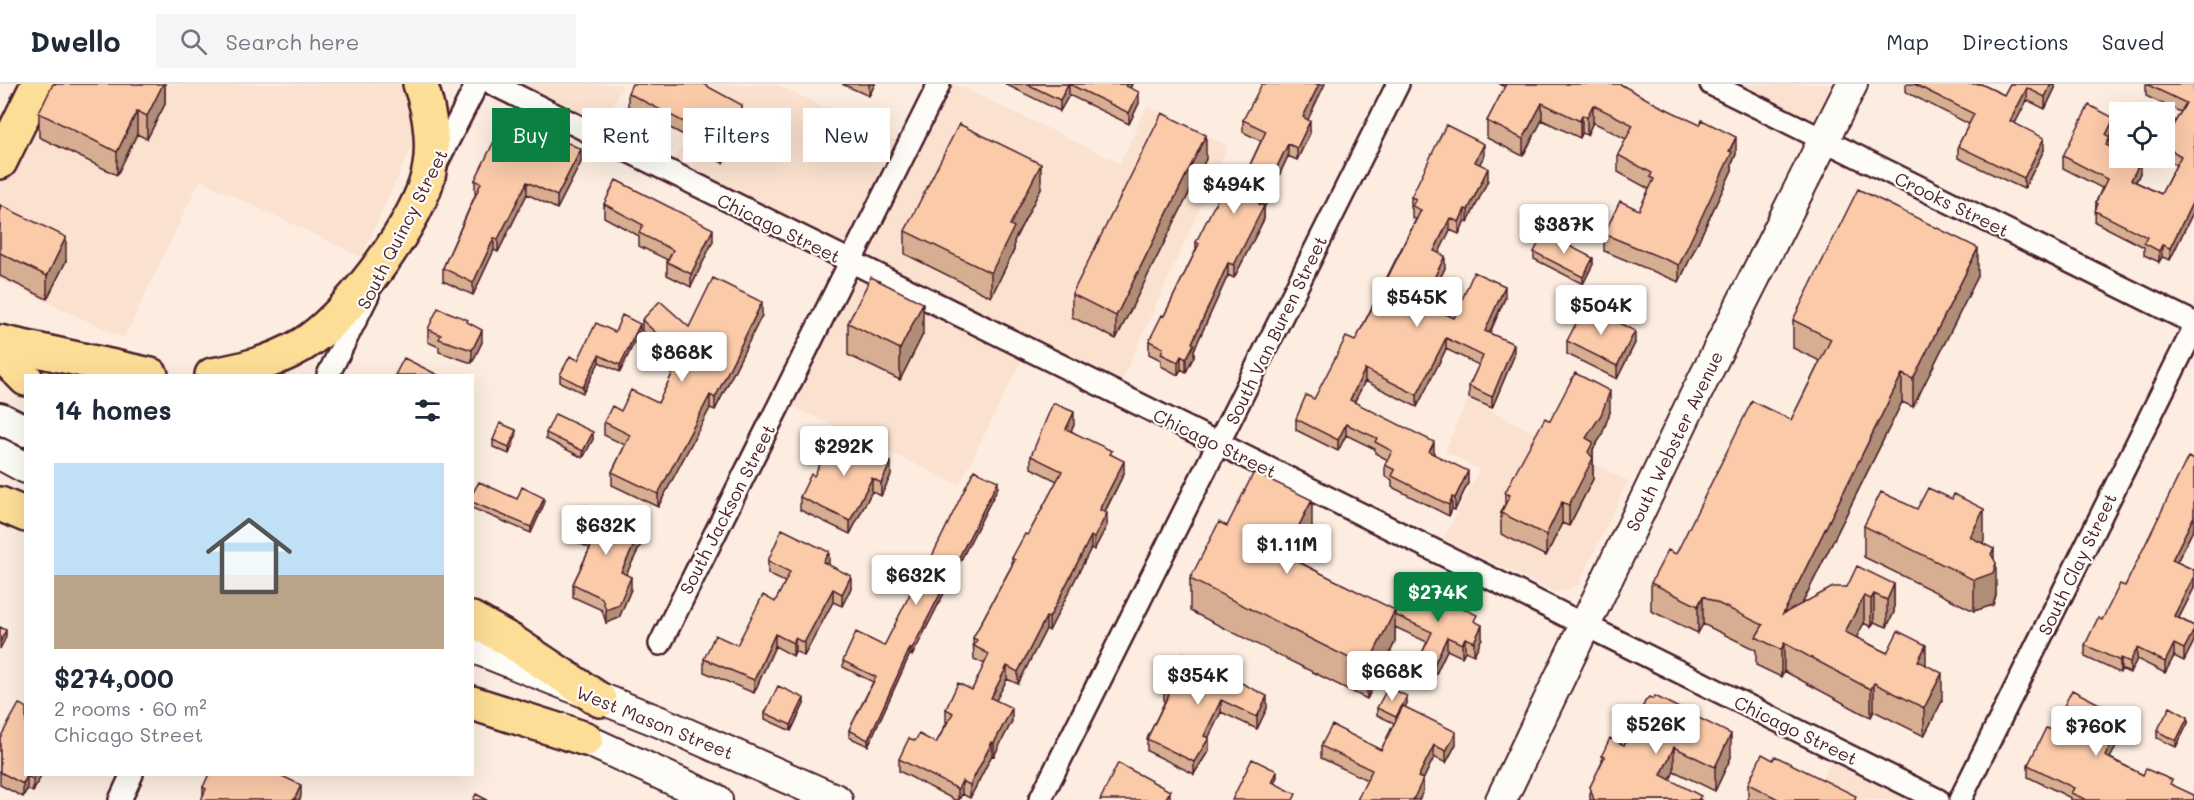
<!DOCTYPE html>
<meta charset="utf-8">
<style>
:root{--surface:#fff;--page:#f6f6f7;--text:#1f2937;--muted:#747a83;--line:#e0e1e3;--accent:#0b8043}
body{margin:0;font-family:Mali,sans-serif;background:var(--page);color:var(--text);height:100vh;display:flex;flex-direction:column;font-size:22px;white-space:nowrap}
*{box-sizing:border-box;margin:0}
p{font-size:20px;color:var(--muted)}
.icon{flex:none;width:33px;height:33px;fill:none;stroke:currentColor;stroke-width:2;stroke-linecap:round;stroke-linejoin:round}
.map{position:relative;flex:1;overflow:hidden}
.panel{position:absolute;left:24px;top:290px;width:450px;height:402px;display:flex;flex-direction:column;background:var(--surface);border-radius:0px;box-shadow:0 6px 24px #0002}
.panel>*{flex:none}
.banner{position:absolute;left:492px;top:24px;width:570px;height:54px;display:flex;gap:12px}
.tools{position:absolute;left:2109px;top:18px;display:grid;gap:12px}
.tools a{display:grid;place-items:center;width:66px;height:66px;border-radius:0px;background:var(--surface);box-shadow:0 6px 24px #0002;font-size:30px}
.price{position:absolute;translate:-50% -51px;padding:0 14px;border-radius:6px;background:#fff;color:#222;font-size:20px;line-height:39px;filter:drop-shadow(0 2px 3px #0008)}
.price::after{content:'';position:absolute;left:50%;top:36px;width:18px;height:14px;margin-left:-9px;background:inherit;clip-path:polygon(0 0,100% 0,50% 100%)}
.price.active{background:var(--accent);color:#fff}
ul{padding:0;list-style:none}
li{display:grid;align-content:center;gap:12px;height:318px;padding:0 30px}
li span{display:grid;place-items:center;height:186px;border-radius:0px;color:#555}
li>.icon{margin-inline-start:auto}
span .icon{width:108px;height:108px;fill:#fffc;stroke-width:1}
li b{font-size:26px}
h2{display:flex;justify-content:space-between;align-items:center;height:72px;padding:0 30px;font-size:26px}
.pill{padding:0 21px;border-radius:0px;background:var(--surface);box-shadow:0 6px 24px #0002;font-size:21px;line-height:54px}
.pill.active{background:var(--accent);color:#fff}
header{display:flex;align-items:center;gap:36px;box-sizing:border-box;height:84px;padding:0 30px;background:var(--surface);border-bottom:2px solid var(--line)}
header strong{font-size:28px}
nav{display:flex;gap:33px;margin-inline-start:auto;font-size:21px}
.search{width:420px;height:54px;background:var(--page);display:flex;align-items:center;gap:15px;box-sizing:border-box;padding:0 21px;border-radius:0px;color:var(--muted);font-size:22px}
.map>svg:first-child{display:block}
.built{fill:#fbe2d0}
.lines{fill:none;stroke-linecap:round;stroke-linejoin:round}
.minor-casing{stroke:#4a1f2b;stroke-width:26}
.secondary-casing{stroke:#4a1f2b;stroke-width:34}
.primary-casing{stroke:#4a1f2b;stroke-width:38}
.minor{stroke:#fdfcf7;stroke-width:21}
.secondary{stroke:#fdfcf7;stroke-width:30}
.primary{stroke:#fdde96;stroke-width:33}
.wall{fill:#d7ae91;stroke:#4a1f2b;stroke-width:1.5}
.shaded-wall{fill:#af8d76;stroke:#4a1f2b;stroke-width:1.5}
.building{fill:#facaa9;stroke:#4a1f2b;stroke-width:1.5}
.labels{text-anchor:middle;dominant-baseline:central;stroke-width:4.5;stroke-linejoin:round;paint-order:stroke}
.street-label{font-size:18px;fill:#4a1f2b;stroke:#fdfcf7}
</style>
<header>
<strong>Dwello</strong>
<div class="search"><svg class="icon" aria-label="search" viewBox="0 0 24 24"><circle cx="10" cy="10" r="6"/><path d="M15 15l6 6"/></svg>Search here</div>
<nav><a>Map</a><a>Directions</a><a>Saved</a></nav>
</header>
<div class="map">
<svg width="2194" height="716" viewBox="0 0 2194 716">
<rect width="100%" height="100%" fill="#fcede0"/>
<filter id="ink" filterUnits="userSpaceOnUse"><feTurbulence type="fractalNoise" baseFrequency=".0167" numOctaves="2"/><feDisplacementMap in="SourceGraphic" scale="12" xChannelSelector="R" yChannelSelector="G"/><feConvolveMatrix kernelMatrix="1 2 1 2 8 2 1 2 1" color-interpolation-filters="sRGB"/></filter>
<g filter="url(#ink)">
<path class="built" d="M24 0H420L428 28 361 173 200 96 124 254 0 196V78Z
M493 0H624L595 53Z
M686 0H775L908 62 939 0H955L1120 79 1147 22 1228 62 1116 310 1027 266 959 401 781 317 850 179 667 88 710 13Z
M1711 0H1852L1824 57Z
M1468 315 1628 397 1579 500 1569 505 1555 508 1443 455 1479 386 1445 367Z
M1831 676 1913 716H1812Z"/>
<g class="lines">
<g class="minor-casing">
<path id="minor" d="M493 0 1938 716
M1711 0 2194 239
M435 82 477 0
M328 291 368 211
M660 560 939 0
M120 716 132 690
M1040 716 1398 0
M1960 716 2194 244"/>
</g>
<g class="secondary-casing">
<path id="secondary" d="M0 334 26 347
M0 370 26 384
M472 563 660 638 837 716
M563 645 717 716
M1501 716 1694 314 1852 0"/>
</g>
<g class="primary-casing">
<path id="primary" d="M0 78 38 0
M0 258 151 291
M0 269 26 295
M212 291C244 286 274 278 302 261 345 235 411 147 426 99 436 69 431 29 420 0
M0 420 26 431
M472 535 511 557 600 616
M472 619 586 655"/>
</g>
<use href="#minor" class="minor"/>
<use href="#secondary" class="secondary"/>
<use href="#primary" class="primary"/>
</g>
<path class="wall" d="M165 0V20L147 55 137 50 117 91 39 53V29Z
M842 0H875L869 12Z
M1005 0H1132L1130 4 1139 19 1129 40 1069 11 1060 27Z
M1500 0H1620L1736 70 1732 79V86L1679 198 1604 167V150L1639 126 1649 105 1618 88V71L1626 55 1593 38 1587 51 1582 49 1580 54 1542 36 1523 72 1487 54V37L1505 3Z
M1906 0H1981L2004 11 2010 0H2055V4L2045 25 2027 16 2015 39 2044 66 2024 105 1958 74V62L1969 40 1906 8Z
M2146 0H2194V126L2170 176 2162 173 2159 178 2144 171V163L2095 138 2096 118 2102 104 2063 84V72L2114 46 2110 54V63L2140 89 2136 98 2161 110 2176 81 2163 74H2164V57L2181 28 2146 12Z
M628 9 742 34 723 79 701 69V60L628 22Z
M1308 35 1310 49 1297 76 1288 72 1264 124V135L1234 194 1228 191 1194 266V272L1186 288 1181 285 1178 291 1161 282V276L1149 270V257L1164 232 1196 166V158L1235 113 1261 57 1243 48V36Z
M1484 72 1479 80 1488 96 1468 138 1465 136 1459 150 1450 146 1438 170 1445 184 1427 221 1454 234 1505 214 1490 249 1514 272 1492 324 1469 314V302L1479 281 1446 265 1417 323 1365 297 1354 318 1434 369 1433 370 1468 399 1455 426 1452 425 1449 432 1392 403V396L1385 392V381L1388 376 1375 369V365L1346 351 1338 367 1296 346V335L1314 315 1355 257 1416 135 1412 134V125L1411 124V113Z
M1206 75 1116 255 1072 233V210Z
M581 78 557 125 527 110 498 168 494 166 473 211 443 197V184L476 109H475V96Z
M1041 104 1014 157V166L991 213 905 170V147Z
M604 120 713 157 691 203 667 191V178L668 176 639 162V152L604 133Z
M0 121 66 177 47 215 0 192Z
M1534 168 1593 180 1583 200 1534 175Z
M1978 192 1913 323 1902 318 1802 520 1847 503 1894 500V528L1887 543 1874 538 1871 543 1864 539 1856 553 1887 569 1926 581 1942 617 1924 652 1874 627 1871 633 1862 629 1784 587 1781 593 1756 581V566L1703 540 1698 549 1651 527V499L1791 336 1820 277 1793 264V236Z
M762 231 715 326 710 324 658 423 612 401V388L625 361 604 351V338L621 327 658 319 677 280 642 248V236L689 243Z
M468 239 482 258 472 279 439 268V263L428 258V245Z
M848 239 923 250 900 296 848 271Z
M640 246 620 288 599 278 583 309 560 298V291L578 276Z
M1567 257 1635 259 1617 295 1567 270Z
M1610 328 1601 353 1593 365V395L1569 442 1562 439 1546 472 1501 450V429L1505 420V409L1550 337Z
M1074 341 1071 347 1112 371 1124 389 1105 428 1107 441 1094 466 1091 464 1049 547 1046 545 1018 600 1007 595 996 616 1012 637 994 672 992 671 970 714 962 710 959 716H955L899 687V675L915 657 936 659 947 638H946V625L972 606 985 580 974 575 973 554 1012 481V474L1028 451 1057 397 1031 384V372Z
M546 349 593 355 583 374 546 355Z
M516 352 509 370 493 363V356Z
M2194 376V444L2177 478 2194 486V504L2179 534 2194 542V557L2184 577 2174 572 2165 589 2137 575 2130 589 2121 585 2120 589 2085 573V561L2125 502Z
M891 391 881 412 872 407 850 450 800 426V413L814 392Z
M998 403 912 572 910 570 868 662 849 653V646L873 598 843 583V577L884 562 915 507Z
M472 410 517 415 544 420 531 449 472 424Z
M1227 442 1312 448 1297 477 1395 527 1429 519 1477 539 1482 554 1474 571 1465 567 1462 573 1447 566 1432 598 1418 591V578L1427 558 1395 543V558L1367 615 1190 527V495Z
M1864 442 1984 456 1983 459 1994 475 1996 511 1993 521 1974 527 1864 473Z
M574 444 641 460 626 490 631 505 619 534 606 539 602 526 573 513V500L590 464 574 457Z
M768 477 829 481 851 504 842 522 833 518 804 572 795 567 793 572 775 562 754 609 704 588V575L737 561 775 518 785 498 768 490Z
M1183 569 1267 624 1257 645 1221 628 1208 654 1209 666 1194 690 1147 667V655L1164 619V608Z
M1646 616 1731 673 1715 707 1674 687 1670 696 1701 716H1590V703L1602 679V671L1624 661Z
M1407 619 1405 623 1456 660 1446 679 1434 673 1423 696V707L1367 696 1321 674V662L1381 666 1394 639 1377 631V624Z
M804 620 791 647 765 635V629Z
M2188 639 2176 663 2157 654V647Z
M2125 645 2110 674 2143 691 2172 701 2194 716H2071V714L2028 693V681L2052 646Z
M0 654 42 690 33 708 27 705 23 713 0 701Z
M1748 700 1856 716H1748Z
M203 703 301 712H203Z"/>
<path class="shaded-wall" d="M163 0H165V20L147 55V32Z
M869 0H875L869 12Z
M1069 0V11L1060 27V16Z
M1127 0H1132L1126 13V2Z
M1319 0H1325L1303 46V33Z
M2051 0H2055V4L2045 25V13Z
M2027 4V16L2010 49V37Z
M1139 8V19L1129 40V29Z
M1542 19V36L1523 72V55Z
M742 21V34L723 79V66Z
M1593 21V38L1587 51V33Z
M137 27V50L117 91V68Z
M1582 31V49L1580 54V37Z
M2114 34V46L2110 54V65L2106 73V51Z
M1310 37V49L1297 76V64Z
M1206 51V75L1116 255V232Z
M1736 53V70L1732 79V86L1679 198V181Z
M2044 54V66L2024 105V94Z
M1288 60V72L1264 124V135L1234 194V181L1259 120Z
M1484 60V72L1475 89V78Z
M581 65V78L557 125V112Z
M2140 78V89L2131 107V96Z
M1041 80V104L1014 157V166L991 213V189L1010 141Z
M1488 84V96L1468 138V126Z
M527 98V110L498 168V155Z
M2194 115V126L2170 176V164Z
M1465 125V136L1459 150V138Z
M1450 134V146L1434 179V167Z
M713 145V157L691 203V190Z
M66 153V177L47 215V192Z
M494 154V166L473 211V199Z
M2162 161V173L2159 178V167Z
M1978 164V192L1913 323V295Z
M1445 172V184L1422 230V218Z
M1593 174V180L1583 200V193Z
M1228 179V191L1194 266V272L1186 288V275L1192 259Z
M1505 202V214L1485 258V247Z
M762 218V231L715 326V314Z
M923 219V250L900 296V265Z
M640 240V246L620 288V281Z
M482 246V258L472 279V266Z
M1635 247V259L1617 295V282Z
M1446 254V265L1417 323V311Z
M1514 260V272L1492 324V313Z
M599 271V278L583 309V303Z
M1181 272V285L1178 291V278Z
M1365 285V297L1350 327V316Z
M1902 290V318L1783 558V530Z
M1610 307V328L1601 353 1593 365V395L1569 442V421L1586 354Z
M710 311V324L658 423V410Z
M1074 328V341L1066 357V345Z
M1346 340V351L1338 367V356Z
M516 346V352L509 370V363Z
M593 348V355L583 374V367Z
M1434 358V369L1429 380V368Z
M1124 377V389L1101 435 1100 426 1101 422Z
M891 378V391L881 412V399Z
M1468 387V399L1455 426V414Z
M872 394V407L850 450V437Z
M998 397V403L912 572V565Z
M1452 413V425L1449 432V421Z
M544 414V420L531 449V443Z
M1312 416V448L1284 502V471Z
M1562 418V439L1546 472V451Z
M1984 425V456L1970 485V453Z
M1107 429V441L1094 466V454Z
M2194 432V444L2172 487V476Z
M641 447V460L621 501V488Z
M1091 452V464L1049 547V534Z
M1994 465V485L1996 479V511L1993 521 1974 527V496Z
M829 468V481L823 478Z
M851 492V504L842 522V510Z
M2194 492V504L2174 543V532Z
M631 493V505L619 534 606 539V526Z
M1894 500V528L1887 543V516Z
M833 505V518L804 572V559Z
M1874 510V538L1871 543V515Z
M1703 512V540L1698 549V522Z
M1864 512V539L1845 575V548Z
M1395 526V558L1367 615V583Z
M1046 533V545L1018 600V588Z
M1482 541V554L1474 571V558Z
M6 546V553L0 565V558Z
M2194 546V557L2184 577V565Z
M775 550V562L754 609V596Z
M1447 553V566L1432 598V585Z
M795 554V567L793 572V559Z
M1465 554V567L1462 573V560Z
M1784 559V587L1781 593V566Z
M2174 560V572L2165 589V578Z
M1926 561V589L1918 577Z
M910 564V570L868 662V656Z
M2137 564V575L2130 589V578Z
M2121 574V585L2120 589V577Z
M1007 582V595L991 626V614Z
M1942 589V617L1924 652V624Z
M1874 599V627L1871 633V605Z
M1267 612V624L1257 645V633Z
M1407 612V619L1396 640V633Z
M804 614V620L791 647V641Z
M1221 616V628L1206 659 1209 654V666L1194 690V678L1204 652Z
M1012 624V637L994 672V659Z
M2125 633V645L2105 684V672Z
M2188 633V639L2176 663V657Z
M1456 648V660L1446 679V667Z
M1731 650V673L1715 707V683Z
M992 658V671L970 714V701Z
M1434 661V673L1423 696V707L1419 716H1413L1418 693Z
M1674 663V687L1661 715V691Z
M1277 687V693L1272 704V698Z
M36 690H42L33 708V695Z
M27 692V705L23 713V700Z
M962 697V710L958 716V705Z
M301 701V712L300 716H294Z
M1170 707V716H1165Z"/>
<path class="building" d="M53 0H163L147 32 137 27 117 68 39 29Z
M632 0H703L742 21 723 66 701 56 705 49 628 9Z
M1027 0H1068L1060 16Z
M1069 0H1127L1126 2 1139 8 1129 29Z
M1262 0H1319L1303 33 1310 37 1297 64 1288 60 1259 120 1264 122 1234 181 1228 179 1192 259 1194 260 1186 275 1181 272 1178 278 1161 270 1163 264 1149 257 1162 231 1164 232 1199 160 1196 158 1221 108 1235 113 1266 47 1243 36Z
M1506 0H1620L1656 20 1700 41 1702 36 1736 53 1729 67 1732 68 1679 181 1604 150 1620 117 1639 126 1654 95 1650 93 1652 89 1618 71 1633 41 1593 21 1587 33 1582 31 1580 37 1542 19 1523 55 1487 37Z
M1914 0H1981L2004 11 2010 0H2051L2045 13 2027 4 2010 37 2044 54 2024 94 1958 62 1974 30Z
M2146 0H2194V115L2170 164 2162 161 2159 167 2144 159 2147 153 2095 127 2098 120 2096 118 2107 95 2063 72 2089 21 2114 34 2106 51 2110 53 2106 61 2120 68V74H2132L2140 78 2131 96 2161 110 2181 72 2164 62V57L2186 19Z
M1162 29 1206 51 1116 232 1072 210Z
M503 39 551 62 555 53 581 65 557 112 527 98 498 155 494 154 473 199 443 184 481 99 475 96Z
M959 40 1041 80 1010 141 1014 143 991 189 905 147Z
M1446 41 1484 60 1475 78 1488 84 1468 126 1465 125 1459 138 1450 134 1434 167 1445 172 1422 218 1454 234 1474 188 1505 202 1485 247 1514 260 1492 313 1469 302 1483 272 1446 254 1417 311 1365 285 1350 316 1434 358 1429 368 1468 387 1455 414 1452 413 1449 421 1392 392 1395 386 1385 381 1392 367 1375 358 1377 354 1346 340 1338 356 1296 335 1306 311 1314 315 1346 253 1355 257 1386 197 1421 126 1412 122 1416 115 1411 113Z
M616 96 713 145 691 190 667 178 673 166 639 149 643 141 604 120Z
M1858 105 1978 164 1913 295 1902 290 1783 530 1833 503H1847L1857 482 1894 500 1887 516 1874 510 1871 515 1864 512 1845 548 1887 569 1898 547 1926 561 1918 577 1942 589 1924 624 1874 599 1871 605 1862 601 1784 559 1781 566 1756 553 1763 541 1703 512 1698 522 1651 499 1668 466 1676 470 1752 317 1791 336 1831 255 1793 236Z
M0 121 66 153 47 192 0 169Z
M1544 149 1593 174 1583 193 1534 168Z
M871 193 923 219 900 265 848 239Z
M713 194 762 218 715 314 710 311 658 410 612 388 630 351 604 338 612 322 621 327 631 306 658 319 681 272 642 236 660 217 689 243Z
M1585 222 1635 247 1617 282 1567 257Z
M438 224 468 236 467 238 482 246 472 266 439 255 441 251 428 245Z
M622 231 640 240 620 281 599 271 583 303 560 291 570 272 578 276 596 239 615 248Z
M404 274 438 291H395Z
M1575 289 1610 307 1601 331 1586 354 1593 358 1588 368 1593 374 1569 421 1562 418 1546 451 1501 429 1510 411 1505 409 1517 385 1545 334 1550 337Z
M1053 319 1074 328 1066 345 1112 367 1110 370 1124 377 1101 422 1100 426 1107 429 1094 454 1091 452 1049 534 1046 533 1018 588 1007 582 991 614 1012 624 994 659 992 658 970 701 962 697 958 705 899 675 909 654 915 657 919 650 936 659 953 629 946 625 958 599 972 606 989 570 974 562 977 556 973 554 1015 476 1012 474 1025 450 1028 451 1062 387 1031 372Z
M555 330 593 348 583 367 546 349Z
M500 339 516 346 509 363 493 356Z
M835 350 891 378 881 399 872 394 850 437 800 413 811 390 814 392Z
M2188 373 2194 376V432L2172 476 2194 486V492L2174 532 2194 542V546L2184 565 2174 560 2165 578 2137 564 2130 578 2121 574 2120 577 2085 561 2098 534 2102 536 2120 500 2125 502Z
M974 386 998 397 912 565 910 564 868 656 849 646 876 593 843 577 856 548 884 562 912 506 915 507Z
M1254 388 1312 416 1284 471 1395 526 1367 583 1190 495 1219 438 1227 442Z
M479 398 517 415 522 403 544 414 531 443 472 418V410Z
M1928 404 1952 415 1954 410 1984 425 1970 453 1994 465 1991 470 1996 479 1993 489 1974 496 1864 442 1881 408 1917 425Z
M585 421 608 432 610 429 641 447 621 488 631 493 624 509 619 521 606 526 602 514 573 500 595 454 574 444Z
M782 445 829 468 823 478 851 492 842 510 833 505 804 559 795 554 793 559 775 550 754 596 704 575 715 551 737 561 763 511 775 518 790 488 768 477Z
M1405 507 1429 519 1433 510 1477 531 1474 537 1482 541 1474 558 1465 554 1462 560 1447 553 1432 585 1418 578 1432 548 1395 531V527Z
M0 543 6 546 0 558Z
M1183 569 1267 612 1257 633 1221 616 1204 652 1209 654 1194 678 1147 655 1169 610 1164 608Z
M778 602 804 614 791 641 765 629Z
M1388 603 1407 612 1396 633 1377 624Z
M2072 606 2125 633 2105 672 2143 691 2146 685 2172 696 2170 700 2194 711V716H2087L2071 709 2074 704 2028 681 2046 644 2052 646Z
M1655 612 1731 650 1715 683 1674 663 1661 691 1701 712 1698 716H1594L1590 703 1605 672 1602 671 1610 654 1624 661 1646 616 1649 613 1653 615Z
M19 620 26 623V690H36L33 695 27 692 23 700 0 688V681L1 679 0 678V654Z
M1403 622 1456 648 1446 667 1434 661 1418 693 1423 695 1413 716H1357L1372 686 1321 662 1332 641 1381 666Z
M2170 623 2188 633 2176 657 2157 647Z
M1762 670 1773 676 1775 672 1856 712 1854 716H1780L1748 700Z
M1252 675 1277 687 1272 698 1296 710 1293 716H1232Z
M1118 679 1170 707 1165 716H1100Z
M209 690H278L301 701 294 716H201L206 705 203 703Z
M476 710 487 716H473Z"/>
</g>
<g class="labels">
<g class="street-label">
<text transform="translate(1952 120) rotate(26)">Crooks Street</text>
<text transform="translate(779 144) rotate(26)">Chicago Street</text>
<text transform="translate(402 145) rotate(-63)">South Quincy Street</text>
<text transform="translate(1276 246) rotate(-64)">South Van Buren Street</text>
<text transform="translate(1674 357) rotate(-64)">South Webster Avenue</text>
<text transform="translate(1215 359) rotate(26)">Chicago Street</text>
<text transform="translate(727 425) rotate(-63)">South Jackson Street</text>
<text transform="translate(2077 480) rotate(-64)">South Clay Street</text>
<text transform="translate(655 638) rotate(22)">West Mason Street</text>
<text transform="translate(1796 646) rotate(26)">Chicago Street</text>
</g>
</g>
</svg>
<div class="tools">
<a><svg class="icon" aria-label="locate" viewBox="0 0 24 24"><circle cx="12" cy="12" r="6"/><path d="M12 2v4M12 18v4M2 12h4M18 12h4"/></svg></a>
</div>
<b class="price" style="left:1234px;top:131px">$494K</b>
<b class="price" style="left:1564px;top:171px">$387K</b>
<b class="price" style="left:1417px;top:244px">$545K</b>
<b class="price" style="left:1601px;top:252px">$504K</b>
<b class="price" style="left:682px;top:299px">$868K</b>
<b class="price" style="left:844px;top:393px">$292K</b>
<b class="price" style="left:606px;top:472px">$632K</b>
<b class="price" style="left:1287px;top:491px">$1.11M</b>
<b class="price" style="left:916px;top:522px">$632K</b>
<b class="price active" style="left:1438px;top:539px">$274K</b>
<b class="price" style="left:1392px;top:618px">$668K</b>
<b class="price" style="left:1198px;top:622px">$354K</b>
<b class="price" style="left:1656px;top:671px">$526K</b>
<b class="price" style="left:2096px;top:673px">$760K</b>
<div class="banner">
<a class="pill active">Buy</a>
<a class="pill">Rent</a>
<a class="pill">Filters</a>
<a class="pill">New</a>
</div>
<section class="panel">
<h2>14 homes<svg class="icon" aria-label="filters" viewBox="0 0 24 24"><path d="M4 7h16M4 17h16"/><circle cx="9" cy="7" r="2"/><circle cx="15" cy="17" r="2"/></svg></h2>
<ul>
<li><span style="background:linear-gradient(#bfe0f5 60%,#b9a48a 0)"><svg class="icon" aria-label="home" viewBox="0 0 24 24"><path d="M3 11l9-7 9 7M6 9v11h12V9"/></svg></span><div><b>$274,000</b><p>2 rooms · 60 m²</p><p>Chicago Street</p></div></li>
</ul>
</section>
</div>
